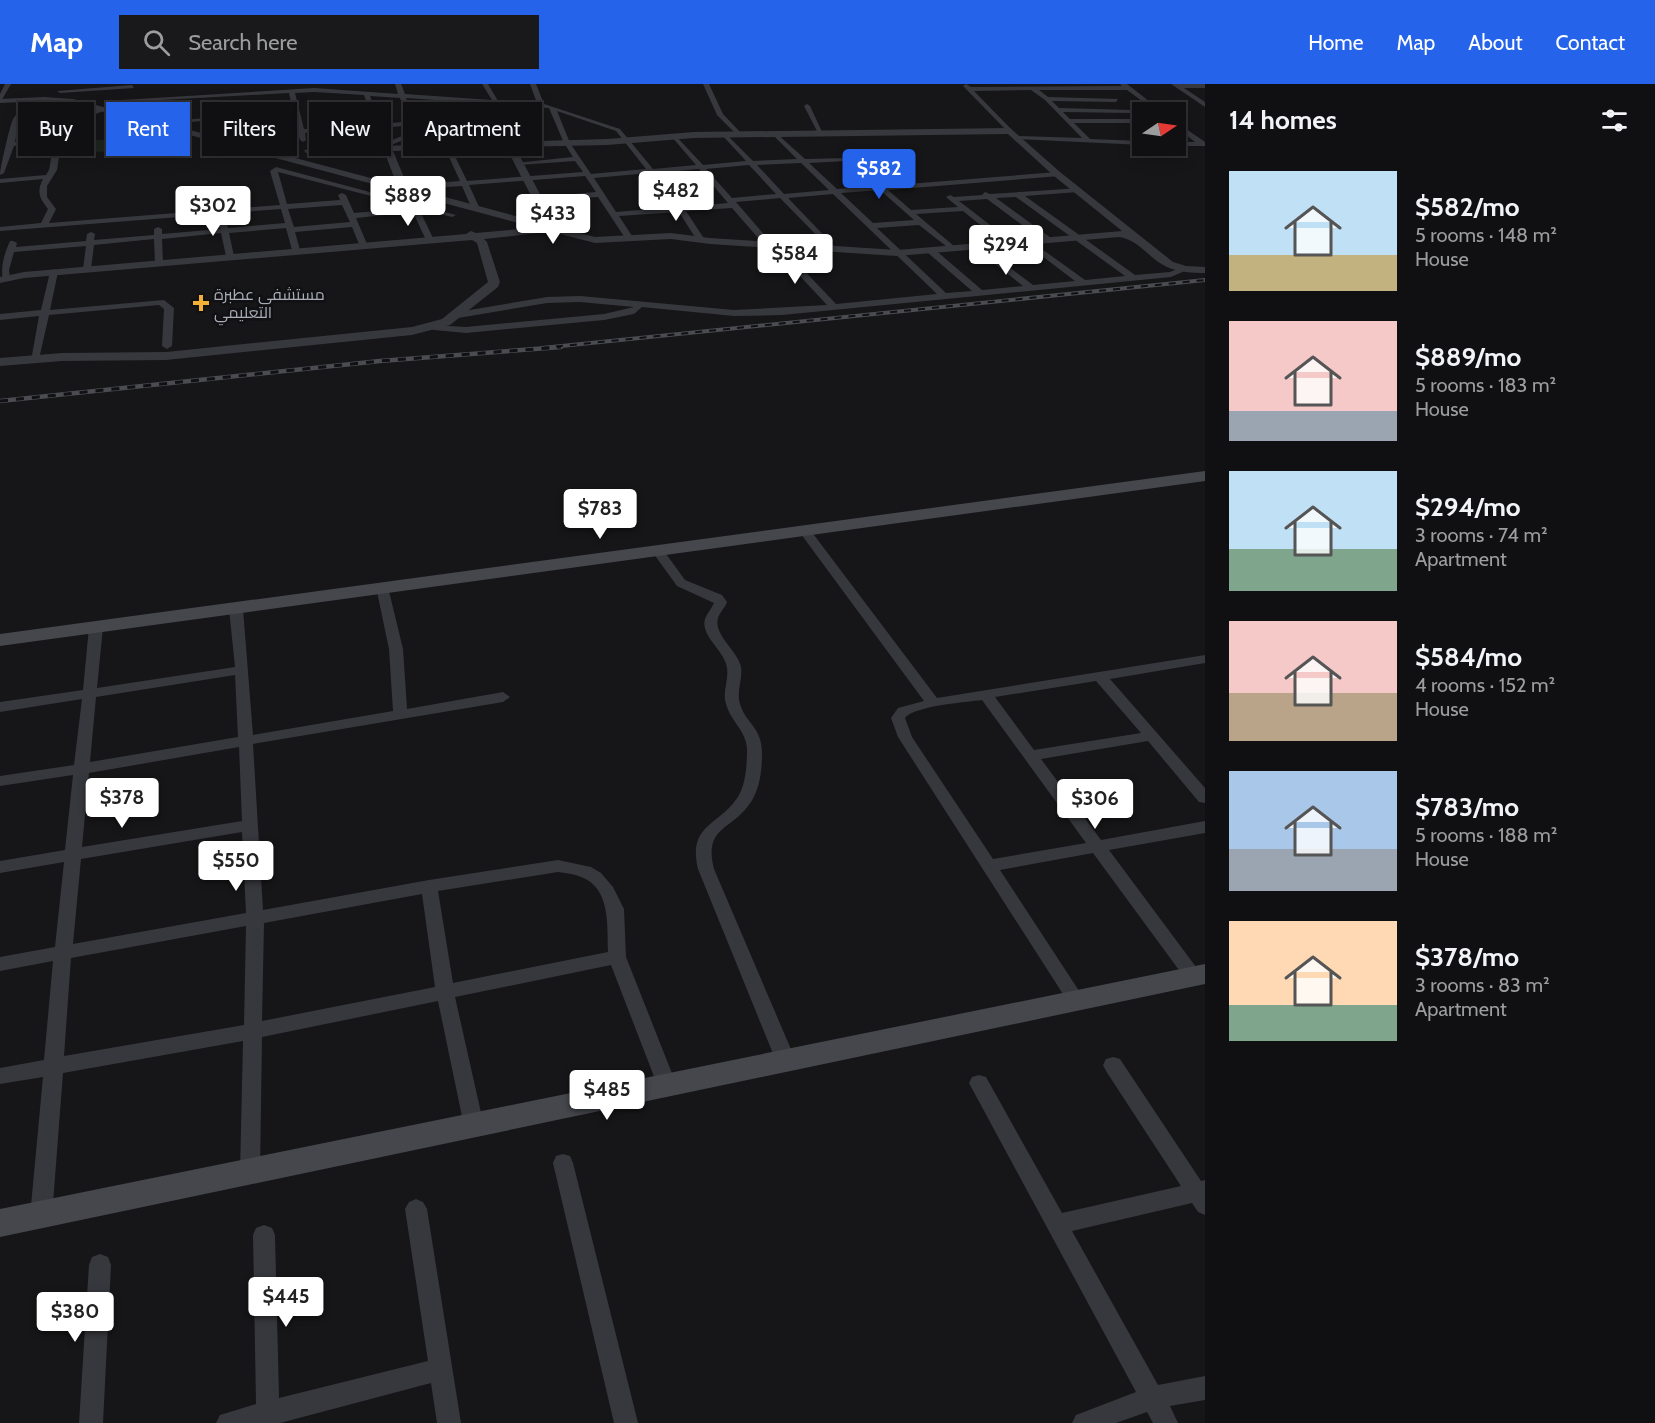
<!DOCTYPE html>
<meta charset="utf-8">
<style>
:root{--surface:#101012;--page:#19191b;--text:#f1f3f6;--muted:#9c9d9f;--line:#303032;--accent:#2563eb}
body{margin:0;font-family:Cabin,Cairo,sans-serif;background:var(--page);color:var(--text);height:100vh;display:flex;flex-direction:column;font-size:22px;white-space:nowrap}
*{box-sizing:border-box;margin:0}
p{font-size:20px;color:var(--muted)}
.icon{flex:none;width:33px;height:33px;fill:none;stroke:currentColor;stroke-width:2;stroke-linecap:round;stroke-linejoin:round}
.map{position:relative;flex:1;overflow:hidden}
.drawer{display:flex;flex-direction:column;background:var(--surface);width:450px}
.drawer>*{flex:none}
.guide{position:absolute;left:18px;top:18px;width:570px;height:54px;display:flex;gap:12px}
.needle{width:39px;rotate:77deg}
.buttons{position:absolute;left:1132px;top:18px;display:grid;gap:12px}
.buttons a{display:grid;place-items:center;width:54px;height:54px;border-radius:0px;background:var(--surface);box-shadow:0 3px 15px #0003,0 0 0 2px var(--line);font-size:30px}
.price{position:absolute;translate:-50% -51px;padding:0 14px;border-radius:6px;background:#fff;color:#222;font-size:20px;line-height:39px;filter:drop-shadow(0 2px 3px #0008)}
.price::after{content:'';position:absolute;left:50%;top:36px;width:18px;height:14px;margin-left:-9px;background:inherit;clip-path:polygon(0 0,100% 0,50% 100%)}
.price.on{background:var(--accent);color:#fff}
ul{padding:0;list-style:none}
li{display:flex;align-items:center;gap:18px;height:150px;padding:0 24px}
li span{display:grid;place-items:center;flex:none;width:168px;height:120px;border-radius:0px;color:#555}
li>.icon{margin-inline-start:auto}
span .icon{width:72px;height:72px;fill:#fffc;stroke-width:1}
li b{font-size:26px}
h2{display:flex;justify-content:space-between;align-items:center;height:72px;padding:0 24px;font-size:26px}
.tag{padding:0 21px;border-radius:0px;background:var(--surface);box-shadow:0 3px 15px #0003,0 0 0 2px var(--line);font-size:21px;line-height:54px}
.tag.on{background:var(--accent);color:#fff}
header{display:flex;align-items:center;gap:36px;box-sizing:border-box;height:84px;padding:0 30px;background:var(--accent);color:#fff}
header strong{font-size:28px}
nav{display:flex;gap:33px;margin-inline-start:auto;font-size:21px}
.search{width:420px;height:54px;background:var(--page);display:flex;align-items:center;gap:15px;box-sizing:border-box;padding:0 21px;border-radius:0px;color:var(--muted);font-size:22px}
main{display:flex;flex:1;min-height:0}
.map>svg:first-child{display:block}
.green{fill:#1e261f}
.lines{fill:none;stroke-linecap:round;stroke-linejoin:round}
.minor{fill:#37383d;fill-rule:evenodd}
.tertiary{fill:#37383d;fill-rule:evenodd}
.secondary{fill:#45474d;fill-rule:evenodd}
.rail-far1-casing{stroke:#4a4c52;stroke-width:4}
.rail-casing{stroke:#4a4c52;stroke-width:4.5}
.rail-far1{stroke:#111113;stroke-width:2;stroke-dasharray:7;stroke-linecap:butt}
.rail{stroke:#111113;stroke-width:3;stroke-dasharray:8;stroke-linecap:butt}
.poi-dot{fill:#f2b134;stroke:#111113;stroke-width:2}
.labels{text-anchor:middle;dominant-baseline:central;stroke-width:5;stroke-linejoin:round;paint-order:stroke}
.far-poi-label{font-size:16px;fill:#a8adb8;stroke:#111113;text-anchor:start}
</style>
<header>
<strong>Map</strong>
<div class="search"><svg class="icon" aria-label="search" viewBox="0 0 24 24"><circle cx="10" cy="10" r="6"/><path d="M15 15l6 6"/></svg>Search here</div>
<nav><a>Home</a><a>Map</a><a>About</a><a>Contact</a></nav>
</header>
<main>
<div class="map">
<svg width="1205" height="1339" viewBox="0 0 1205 1339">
<rect width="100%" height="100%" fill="#161618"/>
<path class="green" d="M152 54 146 66 67 69 74 57Z"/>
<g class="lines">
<path class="minor" d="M5 0H11L0 19V10Z
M395 0H401L405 10 492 16 482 0H488L498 17 537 19 530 0H536L544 20 620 45 653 85 696 81 671 52 674 50 703 81 746 77 722 51 724 48 753 77 797 75 773 51 775 48 805 75 850 74 883 102 1057 88 1060 92 888 106 911 126 958 123 946 113 950 111 954 113 982 111 985 108 990 110 1081 104 1078 108 1025 112 1135 191 1170 188 1185 182 1189 185 1171 193 782 231 734 232 642 223 634 230 604 236 466 249 434 246 429 243 431 241 466 243 604 230 634 223 580 218 547 219 458 234 453 231 458 228 547 213 580 212 734 226 827 221 772 162 766 163 732 124 686 127 705 156 701 158H698L679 128 619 132 634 155 630 157H627L598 113 539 117 535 115 539 113 596 108 585 92 469 101 480 125 476 127 472 125 462 102 402 106 398 104 402 102 460 97 444 62 447 60 450 62 467 97 583 88 575 77 519 81 515 79 573 73 564 59 549 24 500 21 512 60 509 62 506 60 502 49 406 55 386 63 306 69 304 66 385 59 402 52 403 42 382 44 384 50 381 52 376 44 305 49 306 56 303 58 300 56 298 49 246 53 244 50 297 46 289 9 125 18 122 16 314 4 398 10ZM314 8 364 11 374 40 304 45 295 9ZM370 12 400 14 405 28 403 38 381 40ZM406 14 494 20 498 33 410 35 411 28ZM557 27 616 47 646 85 591 90 570 59ZM499 37 501 45 409 51 411 39ZM846 77 875 102 837 105 809 79ZM801 79 829 106 784 110 757 81ZM749 81 776 110 732 114 706 85ZM699 85 728 119 683 123 656 89ZM649 89 676 123 616 128 594 94ZM880 106 914 136 873 139 841 109ZM833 110 937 210 836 220 779 160 773 161 736 118 780 114 832 167 836 165 835 163 788 114ZM1016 113 1125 192 1085 196 1028 155H1025V159L1075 197 1033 201 978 160 974 162 975 164 1023 202 982 206 933 164H927V168L972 207 946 209 877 144 919 141 951 166 955 164 954 162 916 130 963 127 1005 161H1011V157L959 117 987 115 1045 158H1051V154L996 114Z
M703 0H709L723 30 741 49V51H737L717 31Z
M1120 0H1127L1163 28H1157L1127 6H1039L1048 13 1118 15 1116 18 1052 17 1059 24 1132 26 1130 29 1063 28 1070 35H1143V39H1074L1090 55 1143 57V61L1017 55 1019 52 1082 54 1045 16 1031 6 974 7 1013 47 1008 48 963 2 966 0 971 3 1122 2Z
M1171 0H1205V4H1184L1205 18V23Z
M132 1 134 4 60 9 57 7Z
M44 13 46 16 19 36 15 58 55 54 58 44C70 36 93 21 106 26L77 37 63 46 57 86 47 102V113L56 125 49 139 280 121 270 87 276 83 456 131 452 133 419 125 433 154 429 156 425 154 413 128 356 134 367 160 363 162 359 160 352 143 295 148 300 166 296 168 292 166 286 144 229 149 234 172 230 175 226 172 221 149 162 155 163 179 159 182 155 179 154 155 94 161 91 185 87 188 83 185 86 162 14 168 9 186 10 194 3 196C0 183 5 168 10 157H13L17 159 16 163 86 157 87 150 91 148 95 150 94 156 154 151V145L158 143 162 145V150L220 145 218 137 222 135 226 137 228 144 285 139 281 125 0 147V143L41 139 48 125C40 115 36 108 43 95L0 99V95L46 91 49 86 54 58 14 62 4 89 0 91C0 84 10 41 13 35 18 26 34 17 44 13ZM278 88 410 122 411 124 354 129 346 111 342 109 338 111 340 116 287 120ZM342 121 350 138 294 143 288 125Z
M807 20 810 22 823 50 818 49 804 22Z
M250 30 252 33 153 41 150 39Z
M1176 38 1205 58V62H1174H1176V58H1195L1176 43Z
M54 185 58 188 50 226 164 216 174 224 172 262 167 265 162 262 164 225 159 221 49 231 39 275 31 277 39 232 0 236V230L41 226 50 188Z
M804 442 808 443 937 614 1205 571V579L1110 595 1205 704V719L1199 718 1148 657 1041 675 1101 756 1205 737V749L1109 766 1199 887 1202 892 1199 897 1193 899 1187 897 1093 769 1000 786 1085 916 1082 921 1076 923 1070 921 898 653 891 634 898 624 924 617 798 446ZM1096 597 1141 649 1034 666 995 613ZM982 616 1086 759 993 775 912 653 905 634C914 622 966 618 982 616Z
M657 462 661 463 685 496 722 511 727 518C725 524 720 528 718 534 713 551 738 567 741 583 743 595 736 607 740 620 746 640 762 643 762 669 762 686 760 704 751 718 732 747 703 742 714 785L796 977 793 983 786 985 779 983 776 977 698 785C687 739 721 742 739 711 746 699 747 679 747 665 746 646 731 638 726 620 722 608 729 596 727 584 725 567 700 552 705 535 707 529 712 524 714 519L677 502 651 466Z
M382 499 388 503 403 565 407 625 503 608 510 613 503 618 253 660 263 826 429 796 558 776 591 783 601 789 613 803 624 825 626 873 677 1002 674 1008 667 1010 660 1008 611 881 455 913 484 1042 481 1048 474 1051 467 1048 464 1042 438 917 262 953 260 1089 257 1096 250 1098 243 1096 240 1089 243 957 63 989 52 1132 48 1139 41 1142 34 1139 30 1132 43 993 0 1000V984L44 976 53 877 0 887V873L55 863 64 778 0 789V777L65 766 73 691 0 702V692L74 681 82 615 0 628V618L83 606 89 543 96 539 103 543 97 604 235 583 229 525 236 521 243 525 253 651 393 627 389 565 376 503ZM235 591 238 653 90 678 96 613ZM239 663 242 737 82 763 89 689ZM242 748 246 829 73 860 81 775ZM558 788C565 789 574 790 581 793 611 804 607 842 608 868L453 899 438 807ZM422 810 435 903 262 937 264 839ZM246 842 244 941 64 972 71 874Z
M1113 973 1120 975 1201 1097 1205 1096V1131L1198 1128 1192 1119 1072 1147 1158 1301 1205 1292V1316L1170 1322 1178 1339H1153L1147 1328 1116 1339H1072L1076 1331 1136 1308 969 999 972 993 979 991 986 993 1062 1129 1181 1102 1106 987 1103 981 1106 975Z
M563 1070 570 1072 573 1079 638 1339H614L553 1079 556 1072Z
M416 1115 423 1118 427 1125 461 1339H437L431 1299 280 1339H216L220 1331 256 1320 253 1151 256 1144 264 1141 272 1144 275 1151 279 1314 428 1277 405 1125 409 1118Z
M100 1170 108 1173 111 1181 103 1339H79L89 1181 92 1173Z"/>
<path class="tertiary" d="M44 13 73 15 397 101 383 64 384 62 607 55 694 48 1010 44 1060 88 1173 178 1186 182 1205 183V189C1192 189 1179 188 1167 183 1149 175 1140 156 1119 153L897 172 710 160 671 155 595 159 533 143 529 144 539 145V149L484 155 487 158 500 198 498 203 450 241 412 251 166 276 62 277 0 282V274L62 269 166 268 412 243 442 235 488 198 477 159 472 156 24 194 0 199V193L24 188 466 150 471 147 476 149 520 145 519 143 522 140 70 19 44 17 0 19V15ZM1008 50 1054 92 1122 147 897 166 710 154 671 149 595 153 541 139 550 129 515 63 607 61 694 54ZM506 63 540 129 530 136 408 103 393 67Z"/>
<path class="secondary" d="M1205 387V397L0 562V550Z
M1205 880V900L0 1153V1125Z"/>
<g class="rail-far1-casing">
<path id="rail-far1" d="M542 264 1205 196"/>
</g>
<g class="rail-casing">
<path id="rail" d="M0 317 380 277 561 263"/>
</g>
<use href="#rail-far1" class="rail-far1"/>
<use href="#rail" class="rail"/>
</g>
<path class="poi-dot" d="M198 210h6v6h6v6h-6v6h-6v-6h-6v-6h6z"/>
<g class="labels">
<g class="far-poi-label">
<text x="214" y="210">مستشفى عطبرة<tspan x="214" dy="18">التعليمي</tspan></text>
</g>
</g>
</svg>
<div class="buttons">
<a><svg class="needle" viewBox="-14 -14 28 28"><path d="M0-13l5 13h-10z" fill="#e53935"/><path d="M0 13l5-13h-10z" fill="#9c9d9f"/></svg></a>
</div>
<b class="price on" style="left:879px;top:116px">$582</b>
<b class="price" style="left:676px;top:138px">$482</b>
<b class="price" style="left:408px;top:143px">$889</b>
<b class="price" style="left:213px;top:153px">$302</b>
<b class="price" style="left:553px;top:161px">$433</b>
<b class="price" style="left:1006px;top:192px">$294</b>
<b class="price" style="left:795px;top:201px">$584</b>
<b class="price" style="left:600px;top:456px">$783</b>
<b class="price" style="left:122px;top:745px">$378</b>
<b class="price" style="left:1095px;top:746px">$306</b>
<b class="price" style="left:236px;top:808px">$550</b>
<b class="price" style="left:607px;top:1037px">$485</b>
<b class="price" style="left:286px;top:1244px">$445</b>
<b class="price" style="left:75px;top:1259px">$380</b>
<div class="guide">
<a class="tag">Buy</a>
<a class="tag on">Rent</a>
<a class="tag">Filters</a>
<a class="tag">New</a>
<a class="tag">Apartment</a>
</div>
</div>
<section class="drawer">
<h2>14 homes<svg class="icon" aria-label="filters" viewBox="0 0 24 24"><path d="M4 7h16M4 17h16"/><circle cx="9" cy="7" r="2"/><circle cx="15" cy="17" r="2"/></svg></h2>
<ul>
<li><span style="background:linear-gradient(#bfe0f5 70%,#c2b280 0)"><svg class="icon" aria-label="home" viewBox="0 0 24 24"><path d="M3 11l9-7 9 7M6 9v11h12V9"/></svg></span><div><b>$582/mo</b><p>5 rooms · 148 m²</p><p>House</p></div></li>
<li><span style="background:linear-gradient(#f6c9c9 75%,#9aa5b1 0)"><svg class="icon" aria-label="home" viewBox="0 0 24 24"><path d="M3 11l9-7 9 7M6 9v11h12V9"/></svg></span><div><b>$889/mo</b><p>5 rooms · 183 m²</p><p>House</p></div></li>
<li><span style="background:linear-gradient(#bfe0f5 65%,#7fa58c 0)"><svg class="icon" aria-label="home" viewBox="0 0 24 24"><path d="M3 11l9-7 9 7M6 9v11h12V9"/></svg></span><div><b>$294/mo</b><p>3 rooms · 74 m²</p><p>Apartment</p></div></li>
<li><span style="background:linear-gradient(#f6c9c9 60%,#b9a48a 0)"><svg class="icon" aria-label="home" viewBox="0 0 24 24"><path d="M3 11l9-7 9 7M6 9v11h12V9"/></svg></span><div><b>$584/mo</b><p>4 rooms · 152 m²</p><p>House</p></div></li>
<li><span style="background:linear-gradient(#a9c7e8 65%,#9aa5b1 0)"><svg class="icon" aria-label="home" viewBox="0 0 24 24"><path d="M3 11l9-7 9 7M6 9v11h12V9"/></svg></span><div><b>$783/mo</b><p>5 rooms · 188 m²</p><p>House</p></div></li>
<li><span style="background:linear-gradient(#ffd9b3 70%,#7fa58c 0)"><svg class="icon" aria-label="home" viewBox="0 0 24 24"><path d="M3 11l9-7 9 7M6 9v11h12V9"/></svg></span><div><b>$378/mo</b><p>3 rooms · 83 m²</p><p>Apartment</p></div></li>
</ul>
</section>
</main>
